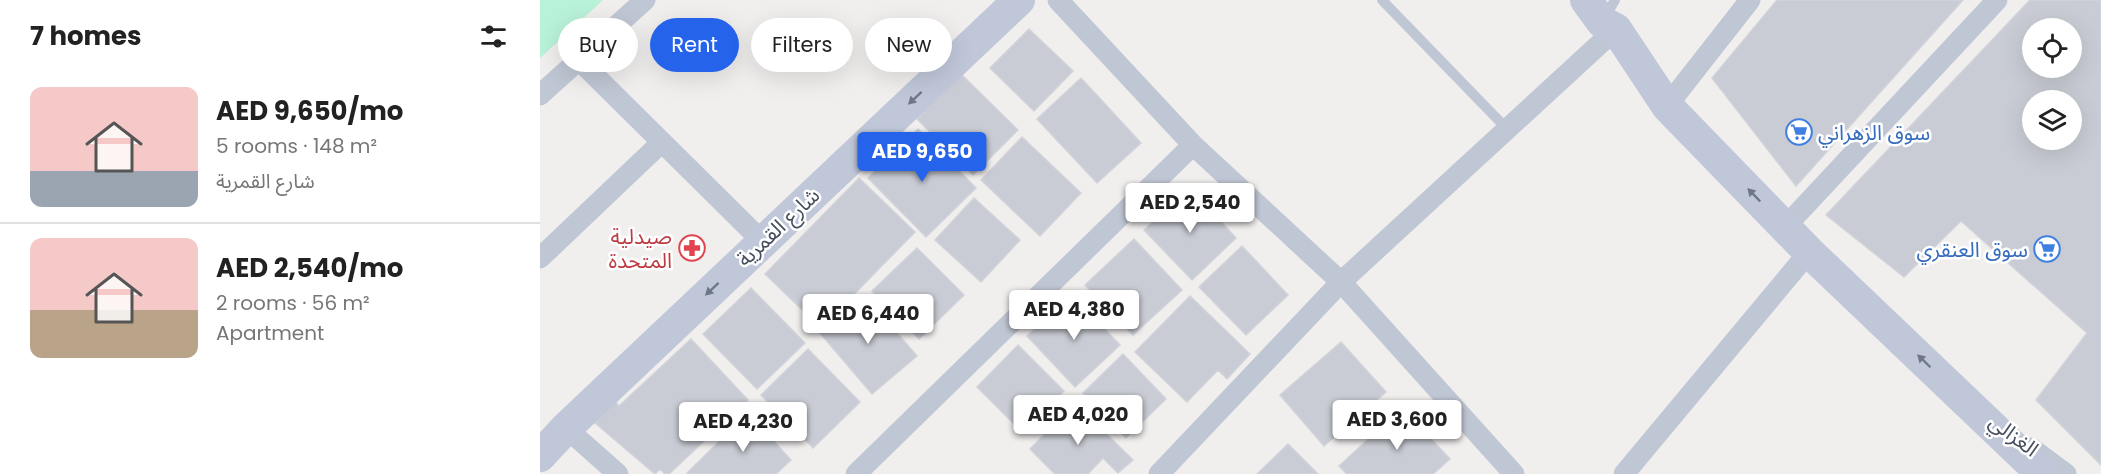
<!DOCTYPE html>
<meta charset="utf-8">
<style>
:root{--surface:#fff;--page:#f6f6f6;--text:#222;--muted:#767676;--line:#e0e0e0;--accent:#2563eb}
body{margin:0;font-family:Poppins,"Noto Sans Arabic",sans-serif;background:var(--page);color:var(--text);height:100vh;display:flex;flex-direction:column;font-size:22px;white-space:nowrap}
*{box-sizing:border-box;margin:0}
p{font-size:20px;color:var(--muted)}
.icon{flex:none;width:33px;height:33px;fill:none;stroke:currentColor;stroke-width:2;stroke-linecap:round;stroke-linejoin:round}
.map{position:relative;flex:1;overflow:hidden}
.details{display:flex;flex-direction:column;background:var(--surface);width:540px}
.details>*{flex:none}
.banner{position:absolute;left:18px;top:18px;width:570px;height:54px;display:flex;gap:12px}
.fabs{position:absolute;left:1482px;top:18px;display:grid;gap:12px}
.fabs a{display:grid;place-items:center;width:60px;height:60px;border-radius:50%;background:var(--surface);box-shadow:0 6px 24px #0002;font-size:30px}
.price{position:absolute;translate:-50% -51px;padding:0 14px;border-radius:6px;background:#fff;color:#222;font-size:20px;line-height:39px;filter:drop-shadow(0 2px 3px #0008)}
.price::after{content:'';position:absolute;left:50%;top:36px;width:18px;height:14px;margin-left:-9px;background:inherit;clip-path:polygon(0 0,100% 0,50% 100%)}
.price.selected{background:var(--accent);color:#fff}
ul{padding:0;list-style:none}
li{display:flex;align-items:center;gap:18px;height:150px;padding:0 30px}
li+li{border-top:2px solid var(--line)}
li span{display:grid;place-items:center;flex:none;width:168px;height:120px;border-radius:12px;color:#555}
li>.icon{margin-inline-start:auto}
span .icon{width:72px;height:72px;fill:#fffc;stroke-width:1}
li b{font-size:26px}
h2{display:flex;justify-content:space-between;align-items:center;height:72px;padding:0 30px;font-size:26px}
.pill{padding:0 21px;border-radius:27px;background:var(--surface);box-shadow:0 6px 24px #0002;font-size:21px;line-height:54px}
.pill.selected{background:var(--accent);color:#fff}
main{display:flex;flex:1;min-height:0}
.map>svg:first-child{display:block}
.green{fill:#b8f2d8}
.building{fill:#c9ccd4;stroke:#d1d3da;stroke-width:1.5;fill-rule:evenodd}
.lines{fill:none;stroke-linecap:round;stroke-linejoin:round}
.lane{stroke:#c0c7d4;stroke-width:10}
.street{stroke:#c0c7d4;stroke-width:21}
.secondary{stroke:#bfc7d9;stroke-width:32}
.oneway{fill:#707888}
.labels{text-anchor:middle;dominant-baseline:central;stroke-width:5;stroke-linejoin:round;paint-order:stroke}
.shop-label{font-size:21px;fill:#366cbe;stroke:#fff;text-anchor:start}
.street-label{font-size:21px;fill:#454e5d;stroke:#fff}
.health-label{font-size:21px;fill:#be3a42;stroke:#fff;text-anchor:end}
</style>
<main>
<section class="details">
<h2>7 homes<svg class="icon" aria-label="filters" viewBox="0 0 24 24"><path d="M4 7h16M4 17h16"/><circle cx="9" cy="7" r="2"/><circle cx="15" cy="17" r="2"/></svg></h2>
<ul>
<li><span style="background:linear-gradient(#f6c9c9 70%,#9aa5b1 0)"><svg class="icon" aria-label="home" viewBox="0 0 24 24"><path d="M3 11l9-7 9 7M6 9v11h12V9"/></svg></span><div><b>AED 9,650/mo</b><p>5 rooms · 148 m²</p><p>شارع القمرية</p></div></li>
<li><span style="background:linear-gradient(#f6c9c9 60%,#b9a48a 0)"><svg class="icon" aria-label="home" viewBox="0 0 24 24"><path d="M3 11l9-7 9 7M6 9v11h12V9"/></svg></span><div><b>AED 2,540/mo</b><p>2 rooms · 56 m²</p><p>Apartment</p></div></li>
</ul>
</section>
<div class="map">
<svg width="1561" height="474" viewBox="0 0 1561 474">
<rect width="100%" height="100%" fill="#f1eeee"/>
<path class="green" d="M0 0H63L0 58Z"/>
<path class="building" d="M1237 0H1423L1256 186 1172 78Z
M1490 0H1561V465L1496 400 1547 333 1421 221 1364 277 1286 215ZM1492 28H1532V68H1492ZM1492 100H1532V140H1492Z
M489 29 533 71 494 111 450 68Z
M421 74 478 130 433 175 377 119Z
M541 78 601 143 557 183 497 119Z
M378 129 436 188 386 237 328 178Z
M482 137 541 193 500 236 441 180Z
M319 178 375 232 281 328 225 274Z
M650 188 696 238 652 280 604 230Z
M434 198 480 240 441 282 395 240Z
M594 239 642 290 593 335 545 285Z
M702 246 748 295 706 335 659 287Z
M377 248 424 295 379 339 332 291Z
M211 288 265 343 217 389 163 334Z
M324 295 377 356 332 394 280 333Z
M532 295 580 345 535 387 487 336Z
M650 296 710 354 687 379 678 370 647 402 595 352Z
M151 339 208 400 129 474H125L120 469 115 474 55 423 75 401 79 406Z
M801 342 846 392 784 446 740 395Z
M478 345 524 391 482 432 437 387Z
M268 349 320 402 273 448 221 395Z
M583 354 626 399 586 438 543 393Z
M535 403 593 460 578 473 563 458 548 474H515L490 449Z
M862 408 910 459 893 474H807L799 466Z
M208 413 251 460 236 474H149L147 473Z
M748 444 778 474H717Z"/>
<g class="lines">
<path class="lane" d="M842 0 967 129
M1064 19 1075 0"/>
<path class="street" d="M518 0 653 145 801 282 974 474
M39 60 223 242
M0 95 105 0
M1127 106 1210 0
M1245 227 1457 0
M0 258 122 142
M26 428 78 474
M1491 448 1526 474
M316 474 653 145
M619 474 801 282 1076 29
M1084 474 1269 252"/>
<path class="secondary" d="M1046 0 1062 22 1076 29 1127 106 1269 252 1502 474
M0 456 26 428 479 0"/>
</g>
<defs><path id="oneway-solid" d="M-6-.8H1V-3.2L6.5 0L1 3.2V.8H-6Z" transform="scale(1.5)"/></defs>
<g class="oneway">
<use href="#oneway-solid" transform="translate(375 98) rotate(137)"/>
<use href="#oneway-solid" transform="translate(1214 195) rotate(-134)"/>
<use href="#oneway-solid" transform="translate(172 289) rotate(137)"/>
<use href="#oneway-solid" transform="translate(1384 361) rotate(-136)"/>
</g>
<defs>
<g id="supermarket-ring" transform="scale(1.35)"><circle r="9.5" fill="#fff" stroke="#3f7fe0" stroke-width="1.5"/><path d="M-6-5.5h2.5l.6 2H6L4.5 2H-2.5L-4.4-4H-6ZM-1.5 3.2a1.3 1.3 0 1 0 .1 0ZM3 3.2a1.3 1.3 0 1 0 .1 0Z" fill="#3f7fe0"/></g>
<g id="pharmacy-ring" transform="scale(1.35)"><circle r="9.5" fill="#fff" stroke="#e0444e" stroke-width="1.5"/><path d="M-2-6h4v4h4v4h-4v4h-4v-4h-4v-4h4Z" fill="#e0444e"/></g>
</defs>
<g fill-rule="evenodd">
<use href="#supermarket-ring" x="1259" y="132"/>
<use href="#pharmacy-ring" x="152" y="248"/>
<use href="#supermarket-ring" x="1507" y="249"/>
</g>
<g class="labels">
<g class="shop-label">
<text x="1278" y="132">سوق الزهراني</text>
<text x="1488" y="249" text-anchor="end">سوق العنقري</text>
</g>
<g class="street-label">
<text transform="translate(238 227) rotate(-43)">شارع القمرية</text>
<text transform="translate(1474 435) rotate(37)">الغزالي</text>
</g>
<g class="health-label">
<text x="132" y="236">صيدلية<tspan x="132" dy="24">المتحدة</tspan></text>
</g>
</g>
</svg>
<div class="fabs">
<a><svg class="icon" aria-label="locate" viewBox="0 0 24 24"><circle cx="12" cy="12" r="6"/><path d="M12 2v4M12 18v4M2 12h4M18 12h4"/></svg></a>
<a><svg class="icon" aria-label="layers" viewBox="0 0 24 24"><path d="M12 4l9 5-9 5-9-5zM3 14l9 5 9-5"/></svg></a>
</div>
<b class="price selected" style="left:382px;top:183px">AED 9,650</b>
<b class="price" style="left:650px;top:234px">AED 2,540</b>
<b class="price" style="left:534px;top:341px">AED 4,380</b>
<b class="price" style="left:328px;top:345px">AED 6,440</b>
<b class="price" style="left:538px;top:446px">AED 4,020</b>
<b class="price" style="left:857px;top:451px">AED 3,600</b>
<b class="price" style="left:203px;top:453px">AED 4,230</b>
<div class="banner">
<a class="pill">Buy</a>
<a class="pill selected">Rent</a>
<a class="pill">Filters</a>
<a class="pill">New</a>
</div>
</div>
</main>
